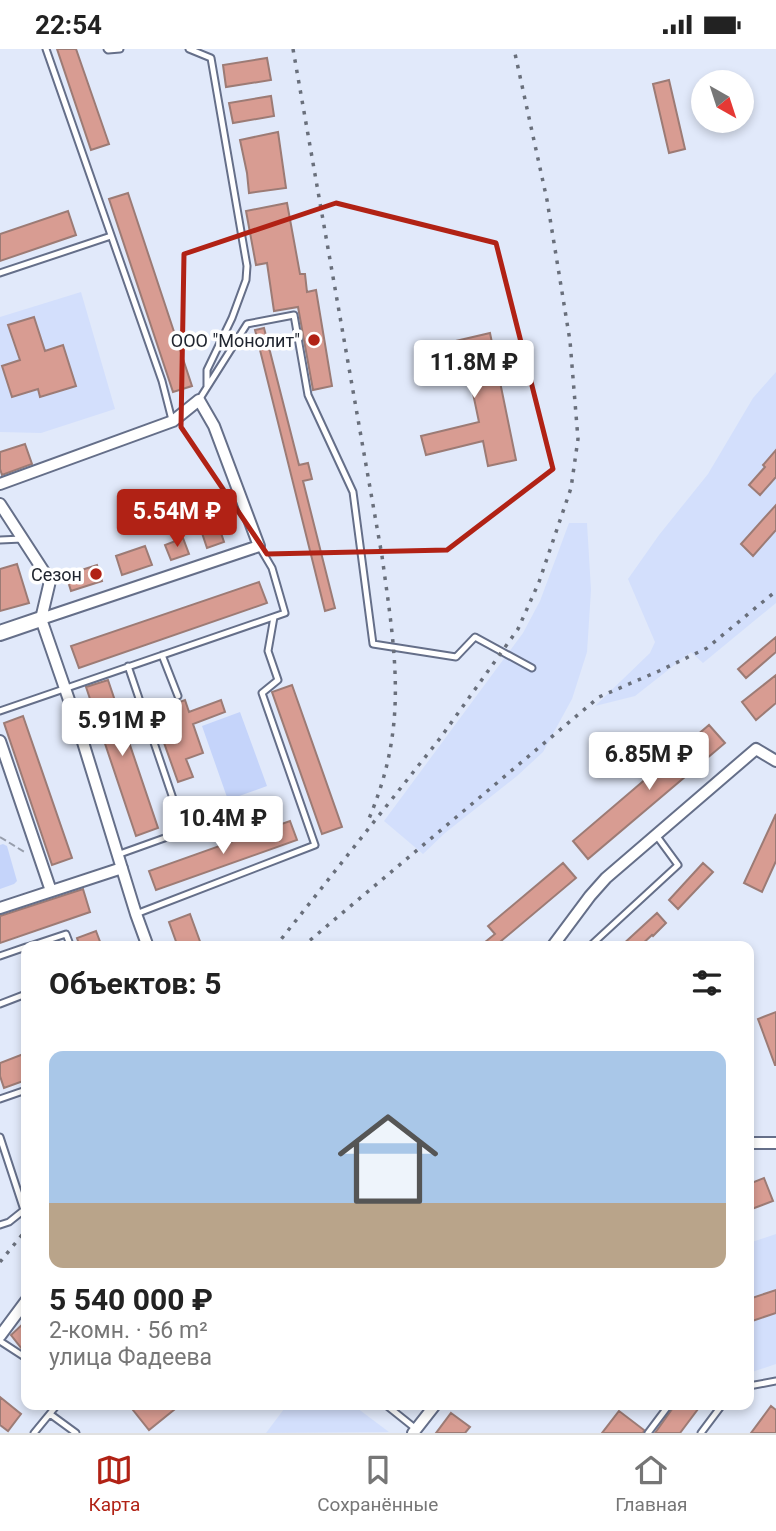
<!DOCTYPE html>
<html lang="ru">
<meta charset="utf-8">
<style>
:root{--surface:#fff;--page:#f6f6f6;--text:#222;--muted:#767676;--line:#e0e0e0;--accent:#b12215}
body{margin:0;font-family:Roboto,sans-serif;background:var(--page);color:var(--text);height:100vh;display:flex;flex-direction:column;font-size:26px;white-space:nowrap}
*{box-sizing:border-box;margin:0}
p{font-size:23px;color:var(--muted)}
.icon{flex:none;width:38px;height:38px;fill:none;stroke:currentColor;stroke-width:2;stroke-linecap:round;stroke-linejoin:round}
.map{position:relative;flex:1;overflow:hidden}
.details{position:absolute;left:21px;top:892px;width:733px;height:469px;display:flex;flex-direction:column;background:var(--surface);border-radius:14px;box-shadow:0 4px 10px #0003}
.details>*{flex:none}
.needle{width:46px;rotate:141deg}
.tools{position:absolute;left:691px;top:21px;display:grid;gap:14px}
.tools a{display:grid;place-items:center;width:63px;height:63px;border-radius:50%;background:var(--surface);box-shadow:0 4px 10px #0003;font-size:35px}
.price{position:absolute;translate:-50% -60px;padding:0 16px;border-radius:7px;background:#fff;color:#222;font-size:23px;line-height:46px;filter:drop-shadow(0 2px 4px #0008)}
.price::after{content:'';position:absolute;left:50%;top:42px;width:21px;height:16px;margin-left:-10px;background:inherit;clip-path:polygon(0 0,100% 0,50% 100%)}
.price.selected{background:var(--accent);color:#fff}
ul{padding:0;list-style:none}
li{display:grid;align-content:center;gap:14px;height:371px;padding:0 28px}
li span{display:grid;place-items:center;height:217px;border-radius:14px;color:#555}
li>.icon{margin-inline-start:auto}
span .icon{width:126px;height:126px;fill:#fffc;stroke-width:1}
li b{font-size:30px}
h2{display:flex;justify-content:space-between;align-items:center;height:84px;padding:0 28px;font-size:30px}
.status{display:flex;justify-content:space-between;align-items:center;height:49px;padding:0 35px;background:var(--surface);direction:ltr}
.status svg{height:19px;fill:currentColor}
.tab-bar{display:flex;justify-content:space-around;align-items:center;height:98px;border-top:2px solid var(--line);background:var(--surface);font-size:19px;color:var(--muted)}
.tab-bar a{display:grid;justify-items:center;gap:4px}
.tab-bar .selected{color:var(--accent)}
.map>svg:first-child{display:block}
.built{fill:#d3dffc}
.green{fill:#c5d4fa}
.building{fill:#d89c92;stroke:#9c7b75;stroke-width:2}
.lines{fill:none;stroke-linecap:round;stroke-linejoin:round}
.service-casing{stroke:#656f89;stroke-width:9}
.minor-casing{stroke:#656f89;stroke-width:14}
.tertiary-casing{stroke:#656f89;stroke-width:18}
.path{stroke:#979eac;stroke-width:2;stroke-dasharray:7 3.5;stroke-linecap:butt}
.service{stroke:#fff;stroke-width:5}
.minor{stroke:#fff;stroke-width:10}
.tertiary{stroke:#fff;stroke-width:14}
.rail{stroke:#696f7b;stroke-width:3.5;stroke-dasharray:3.5 7;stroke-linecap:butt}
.marked{fill:none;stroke:#b12215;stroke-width:5;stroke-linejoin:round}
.poi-dot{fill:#b12215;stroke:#fff;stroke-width:2.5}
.labels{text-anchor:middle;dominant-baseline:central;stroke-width:7;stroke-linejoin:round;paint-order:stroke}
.poi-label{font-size:18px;fill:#20252f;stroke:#fff;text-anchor:end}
</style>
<div class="status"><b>22:54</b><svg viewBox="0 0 49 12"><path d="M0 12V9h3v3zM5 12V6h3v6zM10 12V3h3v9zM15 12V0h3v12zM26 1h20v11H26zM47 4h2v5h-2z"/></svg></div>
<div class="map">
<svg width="776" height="1384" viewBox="0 0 776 1384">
<rect width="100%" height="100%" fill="#e1e9fa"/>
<path class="built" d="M81 243 115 360 41 384 0 383V268Z
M776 323V554L703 614 691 603 635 647 595 657 650 604 655 593 628 530 659 486 708 425 753 349Z
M569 474H587L591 541 587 603 572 650 543 703 517 727 445 784 423 805 384 772 523 584 540 552Z
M776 1185V1315L749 1324V1194Z
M287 1356H353L389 1383 266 1384Z"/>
<path class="green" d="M240 663 267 737 228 751 202 677Z
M3 795 7 797 17 832 14 835 0 840V796Z"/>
<path class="building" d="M57 0H76L109 95 91 101Z
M267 9 271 31 226 38 223 16Z
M669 31 685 100 669 104 653 35Z
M271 47 274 67 233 74 229 54Z
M278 83 286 139 249 144 247 124 240 91Z
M128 144 192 337 173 343 109 150Z
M287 154 300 225H305L307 243 316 241 332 337 313 341 298 258 274 262 267 214 256 216 246 162Z
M68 162 76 186 0 212V185Z
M34 268 45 302 63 296 76 337 40 348 38 340 12 348 2 317 20 311 8 276Z
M264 279 299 416 308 414 312 430 303 432 335 559 325 562 255 281Z
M490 284 516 411 488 417 483 392 426 406 421 387 479 373 466 311 422 322 417 301Z
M25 395 32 415 2 426 0 420V403Z
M776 401V428L760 446 749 436 765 418 763 416Z
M776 456V481L753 507 741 495Z
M218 475 224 493 207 499 201 481Z
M183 489 189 505 171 511 165 496Z
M145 497 152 516 122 526 116 507Z
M17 515 29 554 0 562V520Z
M97 516 102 532 71 542 66 526Z
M259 533 267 554 79 619 71 597Z
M776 588V603L746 629 738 620Z
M776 626V654L756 671 742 653Z
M108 631 158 779 136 787 86 638Z
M292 636 342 778 322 785 272 643Z
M185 651 189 663 221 651 225 663 193 675 203 704 186 710 193 728 178 733 153 663Z
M23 667 72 809 52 816 4 674Z
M709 676 725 694 588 810 573 792Z
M776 765V812L762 843 744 834Z
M290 772 297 791 156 841 149 822Z
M563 814 576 829 494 898H479L495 885 488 877Z
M703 814 713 823 678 860 669 851Z
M83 840 90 863 0 894V867Z
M657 864 666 874 653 887 652 886 639 898H620Z
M190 865 202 898H178L169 873Z
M96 882 102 898H80L77 889Z
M776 963V1016H775L758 970Z
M26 1004V1031L4 1039 0 1027V1014Z
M764 1129 773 1152 749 1161V1135Z
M776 1241V1264L749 1273V1250Z
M26 1272V1303L22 1300 11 1286Z
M0 1348 21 1365 8 1382 0 1376Z
M129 1356H180L149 1381Z
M675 1356H701L680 1384H655Z
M771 1357 776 1361V1384H751Z
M619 1362 644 1381 643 1384H602Z
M451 1364 470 1378 465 1384H436Z"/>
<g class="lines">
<g class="service-casing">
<path id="service" d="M46 0 162 332 172 371
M107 0 108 1 120 0
M189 0 211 9 247 217 246 231 232 269 207 321V338
M0 224 111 187
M199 351 247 275 294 266 308 346 353 443 373 595 456 608 475 588 532 619
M0 491 22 490
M162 606 178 647
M0 662 285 564 272 519 259 497
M117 806 184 782 128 617
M136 865 315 796 262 644 278 631 268 602 274 568
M27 898 66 885 71 898
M589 898 678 816 656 786
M0 907 26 898
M0 955 26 945
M0 1050 26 1041
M0 1088 24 1161 9 1173 0 1176
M0 1292 26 1309
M749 1337 776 1332
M386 1356 416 1380
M50 1365 76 1384
M34 1384 57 1356
M648 1384 669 1356
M701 1384 722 1356"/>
</g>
<g class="minor-casing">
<path id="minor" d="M0 435 173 372 199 351 214 377 259 497 41 570
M0 455 50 532 41 570
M41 570 78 677 136 865 148 898
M0 692 51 842
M0 859 122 819
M552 898 590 847 606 829 756 700 776 712
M749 1094H776
M0 1287 26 1252
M413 1384 435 1356"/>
</g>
<g class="tertiary-casing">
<path id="tertiary" d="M0 584 41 570"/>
</g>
<path class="path" d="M0 788 26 804"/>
<use href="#service" class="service"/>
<use href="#minor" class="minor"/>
<use href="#tertiary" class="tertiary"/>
<path class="rail" d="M293 0 382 507C390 567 401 629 392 689 388 718 379 746 368 772
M275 898 441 688 518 580 539 533 571 439 578 390 570 292 547 151 514 0
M302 898 599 648 659 622 707 599 776 542
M0 1213 26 1181"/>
</g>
<path class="marked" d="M336 154 496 194 553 420 447 501 267 505 181 378 184 205Z"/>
<g class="poi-dot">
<circle cx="314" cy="291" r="7"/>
<circle cx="96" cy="525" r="7"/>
</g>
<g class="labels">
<g class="poi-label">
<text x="300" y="291">ООО "Монолит"</text>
<text x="82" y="525">Сезон</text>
</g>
</g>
</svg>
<div class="tools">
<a><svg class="needle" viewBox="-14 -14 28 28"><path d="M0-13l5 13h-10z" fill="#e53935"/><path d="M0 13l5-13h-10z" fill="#767676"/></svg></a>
</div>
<b class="price" style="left:474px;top:351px">11.8M ₽</b>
<b class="price selected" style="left:177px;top:500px">5.54M ₽</b>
<b class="price" style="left:122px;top:709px">5.91M ₽</b>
<b class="price" style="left:649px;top:743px">6.85M ₽</b>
<b class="price" style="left:223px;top:807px">10.4M ₽</b>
<section class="details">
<h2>Объектов: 5<svg class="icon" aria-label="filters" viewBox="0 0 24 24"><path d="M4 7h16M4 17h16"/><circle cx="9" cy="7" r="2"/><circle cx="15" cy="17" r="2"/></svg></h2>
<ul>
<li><span style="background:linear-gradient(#a9c7e8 70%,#b9a48a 0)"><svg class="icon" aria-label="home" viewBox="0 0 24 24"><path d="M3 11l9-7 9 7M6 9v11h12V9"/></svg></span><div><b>5 540 000 ₽</b><p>2-комн. · 56 m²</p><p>улица Фадеева</p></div></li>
</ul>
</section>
</div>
<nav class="tab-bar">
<a class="selected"><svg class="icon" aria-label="map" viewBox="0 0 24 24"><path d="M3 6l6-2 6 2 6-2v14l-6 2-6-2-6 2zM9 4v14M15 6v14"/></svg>Карта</a>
<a><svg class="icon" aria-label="saved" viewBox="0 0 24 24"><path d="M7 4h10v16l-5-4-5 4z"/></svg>Сохранённые</a>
<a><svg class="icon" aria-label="home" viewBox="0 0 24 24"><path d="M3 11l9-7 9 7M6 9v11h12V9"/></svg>Главная</a>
</nav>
